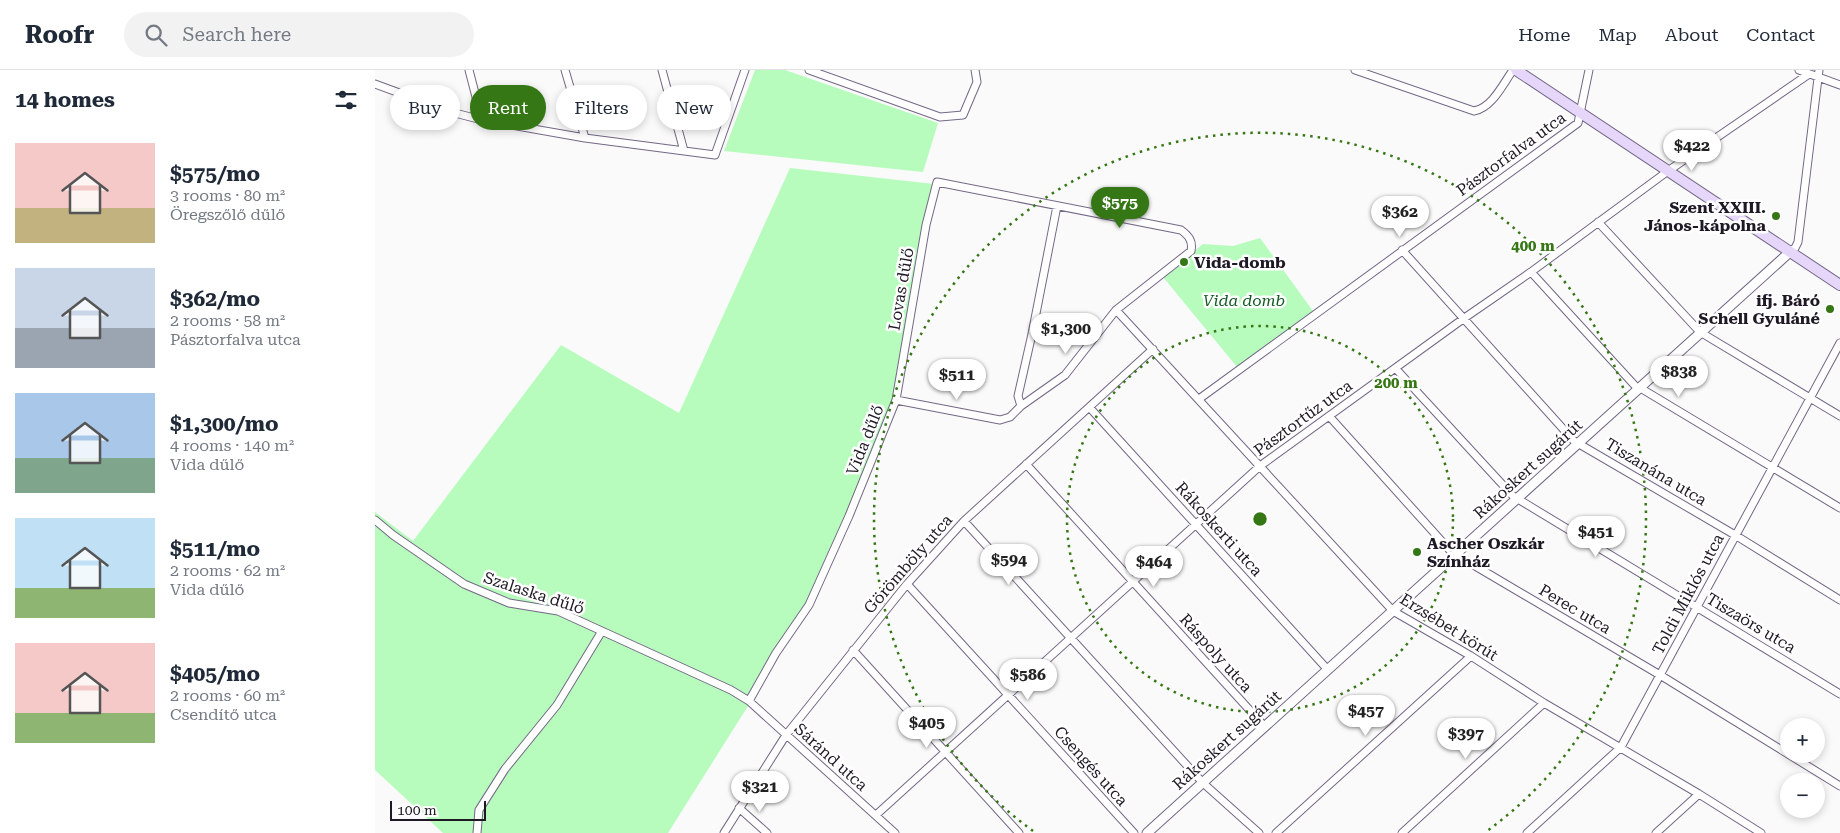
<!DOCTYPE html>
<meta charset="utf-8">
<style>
:root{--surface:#fff;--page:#f2f2f3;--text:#1f2937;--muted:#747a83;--line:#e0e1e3;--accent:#367715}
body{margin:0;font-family:"Roboto Serif",serif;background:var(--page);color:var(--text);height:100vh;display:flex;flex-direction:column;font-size:19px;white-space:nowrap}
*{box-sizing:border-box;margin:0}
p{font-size:16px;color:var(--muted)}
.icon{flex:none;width:28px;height:28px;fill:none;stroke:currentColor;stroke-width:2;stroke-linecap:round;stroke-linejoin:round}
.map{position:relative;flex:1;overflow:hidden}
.side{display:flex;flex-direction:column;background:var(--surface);width:375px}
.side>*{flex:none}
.guide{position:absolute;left:15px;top:15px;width:475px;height:45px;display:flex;gap:10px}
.tools{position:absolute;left:1405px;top:648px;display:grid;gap:10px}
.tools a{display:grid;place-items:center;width:45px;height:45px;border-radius:50%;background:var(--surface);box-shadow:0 2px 8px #0003;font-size:25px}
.scale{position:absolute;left:15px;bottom:12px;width:96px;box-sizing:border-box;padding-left:5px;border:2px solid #1e1925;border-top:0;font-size:14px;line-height:18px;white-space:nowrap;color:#1e1925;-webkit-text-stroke:4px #fff;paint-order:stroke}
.price{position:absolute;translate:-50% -42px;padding:0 11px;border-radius:18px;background:#fff;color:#222;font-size:16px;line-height:32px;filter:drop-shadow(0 1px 2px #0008)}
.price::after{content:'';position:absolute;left:50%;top:30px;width:15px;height:11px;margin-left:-8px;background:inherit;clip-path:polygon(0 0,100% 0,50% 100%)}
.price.active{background:var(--accent);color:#fff}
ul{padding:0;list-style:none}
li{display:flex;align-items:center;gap:15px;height:125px;padding:0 15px}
li span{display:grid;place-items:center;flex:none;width:140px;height:100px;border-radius:0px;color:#555}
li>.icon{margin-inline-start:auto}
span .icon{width:60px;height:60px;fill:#fffc;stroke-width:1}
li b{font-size:21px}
h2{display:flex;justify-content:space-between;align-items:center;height:60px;padding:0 15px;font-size:21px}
.pill{padding:0 18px;border-radius:22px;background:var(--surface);box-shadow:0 2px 8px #0003;font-size:18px;line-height:45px}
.pill.active{background:var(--accent);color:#fff}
header{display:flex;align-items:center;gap:30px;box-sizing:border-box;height:70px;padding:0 25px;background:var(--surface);border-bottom:1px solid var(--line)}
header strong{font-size:24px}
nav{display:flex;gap:28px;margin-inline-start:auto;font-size:18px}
.search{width:350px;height:45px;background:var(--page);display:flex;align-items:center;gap:12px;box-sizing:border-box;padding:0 18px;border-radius:28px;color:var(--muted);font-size:19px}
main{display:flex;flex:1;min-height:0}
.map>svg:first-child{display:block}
.green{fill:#b7fcbd}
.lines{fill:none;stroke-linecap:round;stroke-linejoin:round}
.minor-casing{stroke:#736886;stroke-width:9}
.tertiary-casing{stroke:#736886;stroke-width:11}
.secondary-casing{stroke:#736886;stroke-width:12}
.minor{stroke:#fff;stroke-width:7}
.tertiary{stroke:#fff;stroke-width:9}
.secondary{stroke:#e6d6fa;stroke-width:10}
.ring{fill:none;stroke:#367715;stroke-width:2.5;stroke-dasharray:2.5 5}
.poi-dot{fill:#367715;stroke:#fff;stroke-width:2}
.labels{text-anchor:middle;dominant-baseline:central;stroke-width:5;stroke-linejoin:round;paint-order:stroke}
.street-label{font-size:16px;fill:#1e1925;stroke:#fff}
.poi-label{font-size:16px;font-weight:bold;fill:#1e1925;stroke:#fff;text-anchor:end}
.park-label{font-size:16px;font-style:italic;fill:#135d24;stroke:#fff}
.centre{fill:#367715;stroke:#fff;stroke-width:2.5}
.ring-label{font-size:15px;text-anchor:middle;font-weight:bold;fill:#367715;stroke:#fff;stroke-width:5;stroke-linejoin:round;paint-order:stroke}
</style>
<header>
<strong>Roofr</strong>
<div class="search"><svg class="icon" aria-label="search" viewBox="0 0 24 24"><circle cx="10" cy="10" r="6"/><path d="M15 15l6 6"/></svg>Search here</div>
<nav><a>Home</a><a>Map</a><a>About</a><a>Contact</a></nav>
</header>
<main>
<section class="side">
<h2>14 homes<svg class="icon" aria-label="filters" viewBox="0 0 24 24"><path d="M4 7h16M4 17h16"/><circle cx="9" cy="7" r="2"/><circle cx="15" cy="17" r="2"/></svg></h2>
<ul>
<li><span style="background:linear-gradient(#f6c9c9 65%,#c2b280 0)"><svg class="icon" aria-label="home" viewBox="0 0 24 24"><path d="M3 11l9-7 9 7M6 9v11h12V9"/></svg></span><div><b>$575/mo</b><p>3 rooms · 80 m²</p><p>Öregszőlő dűlő</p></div></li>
<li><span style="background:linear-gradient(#c9d6e8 60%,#9aa5b1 0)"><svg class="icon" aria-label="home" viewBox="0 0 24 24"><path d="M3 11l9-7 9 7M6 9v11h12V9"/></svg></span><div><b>$362/mo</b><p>2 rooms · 58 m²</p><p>Pásztorfalva utca</p></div></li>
<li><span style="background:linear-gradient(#a9c7e8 65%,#7fa58c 0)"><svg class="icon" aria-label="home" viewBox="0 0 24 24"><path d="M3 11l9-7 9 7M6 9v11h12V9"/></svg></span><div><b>$1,300/mo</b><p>4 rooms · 140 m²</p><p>Vida dűlő</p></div></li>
<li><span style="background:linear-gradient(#bfe0f5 70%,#8fb573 0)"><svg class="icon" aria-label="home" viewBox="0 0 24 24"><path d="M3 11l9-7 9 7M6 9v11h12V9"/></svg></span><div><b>$511/mo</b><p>2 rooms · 62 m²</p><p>Vida dűlő</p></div></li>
<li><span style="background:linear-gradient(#f6c9c9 70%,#8fb573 0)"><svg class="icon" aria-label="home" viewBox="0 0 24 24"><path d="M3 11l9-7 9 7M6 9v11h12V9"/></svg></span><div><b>$405/mo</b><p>2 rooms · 60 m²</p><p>Csendítő utca</p></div></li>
</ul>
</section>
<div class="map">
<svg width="1465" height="763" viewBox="0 0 1465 763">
<rect width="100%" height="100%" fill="#fafafa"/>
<path class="green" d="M380 0H410L563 53 548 102 349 81Z
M415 98 559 114 519 324 474 446 430 535 373 625 378 628 293 763H68L0 700V442L38 471 186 275 304 343Z
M885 168 938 241 862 297 788 207 828 174 858 176Z"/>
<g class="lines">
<g class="minor-casing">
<path id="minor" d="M94 0 107 50
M190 0 210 68
M287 0 309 81
M434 0 565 47 588 45 602 12 600 0
M980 0 1099 41C1117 38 1128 14 1138 0
M1424 0 1465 15
M0 14 76 42 107 50 210 68 340 85 370 0
M1223 152 1325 262 1465 346
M1027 180 1199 371 1360 465 1465 530
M1416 181 1420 178 1423 172 1444 0
M1156 202 1263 319H1267L1465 438
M741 240 1018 541 1096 586 1169 633 1324 724 1386 763
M1021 299 1138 426 1465 624
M824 329 1203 53 1214 0
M646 336 643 326 657 264 682 136
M715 338 953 600
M954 346 1080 486 1085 487 1285 605 1465 716
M651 394 890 657
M0 450 18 465 89 514 134 533 183 541 356 620 374 631 520 763
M589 451 828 713 884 763
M532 514 759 763
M478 580 644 763
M374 631 401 583 434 535 474 446 521 330 551 155 562 112 806 160C814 166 818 171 816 181L741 240 690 305 646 336 635 347 625 350 521 330
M364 738 392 763
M501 745 885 396 1088 249 1156 202 1293 101 1434 4
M102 763 104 740 130 699 182 635 227 561
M349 763 411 665 532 514 589 451 778 279
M901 763 1096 586
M1027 763 1169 633
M1152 763 1246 677 1465 273
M1281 763 1324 724"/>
</g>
<g class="tertiary-casing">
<path id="tertiary" d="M772 763 1416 181"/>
</g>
<g class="secondary-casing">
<path id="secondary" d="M1141 0 1465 215"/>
</g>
<use href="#minor" class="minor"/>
<use href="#tertiary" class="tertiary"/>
<use href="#secondary" class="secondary"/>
</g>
<g class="ring">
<circle cx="885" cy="449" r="193"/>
<path d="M658 761A386 386 0 1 1 1112 761"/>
</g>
<g class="poi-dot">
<circle cx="1401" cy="146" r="5"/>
<circle cx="809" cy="192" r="5"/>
<circle cx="1455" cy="239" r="5"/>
<circle cx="1042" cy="482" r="5"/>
</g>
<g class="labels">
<g class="street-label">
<text transform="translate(1136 84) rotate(-36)">Pásztorfalva utca</text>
<text transform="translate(526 219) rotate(-80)">Lovas dűlő</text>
<text transform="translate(928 348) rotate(-36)">Pásztortűz utca</text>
<text transform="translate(490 370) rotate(-68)">Vida dűlő</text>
<text transform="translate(1153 399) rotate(-42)">Rákoskert sugárút</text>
<text transform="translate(1281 402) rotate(31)">Tiszanána utca</text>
<text transform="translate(844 459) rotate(48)">Rákoskerti utca</text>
<text transform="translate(533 494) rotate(-49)">Görömböly utca</text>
<text transform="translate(159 523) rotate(18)">Szalaska dűlő</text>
<text transform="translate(1313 524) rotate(-62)">Toldi Miklós utca</text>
<text transform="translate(1200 539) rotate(31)">Perec utca</text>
<text transform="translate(1376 553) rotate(31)">Tiszaörs utca</text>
<text transform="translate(1074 557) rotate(32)">Erzsébet körút</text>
<text transform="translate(841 583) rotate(48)">Ráspoly utca</text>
<text transform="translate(852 670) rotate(-42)">Rákoskert sugárút</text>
<text transform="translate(456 687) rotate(42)">Sáránd utca</text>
<text transform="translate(716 696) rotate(48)">Csengés utca</text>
</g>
<g class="poi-label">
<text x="1391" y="137">Szent XXIII.<tspan x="1391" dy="18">János-kápolna</tspan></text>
<text x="819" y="192" text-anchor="start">Vida-domb</text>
<text x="1445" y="230">ifj. Báró<tspan x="1445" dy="18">Schell Gyuláné</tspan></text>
<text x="1052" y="473" text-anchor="start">Ascher Oszkár<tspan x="1052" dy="18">Színház</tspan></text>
</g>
<g class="park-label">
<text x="869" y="230">Vida domb</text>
</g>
</g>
<circle cx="885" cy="449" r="8" class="centre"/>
<g class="ring-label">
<text x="1158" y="181">400 m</text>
<text x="1021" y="318">200 m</text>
</g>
</svg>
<div class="tools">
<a>+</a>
<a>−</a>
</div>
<div class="scale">100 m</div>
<b class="price" style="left:1317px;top:102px">$422</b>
<b class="price active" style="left:745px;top:159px">$575</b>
<b class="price" style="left:1025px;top:168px">$362</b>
<b class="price" style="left:691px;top:285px">$1,300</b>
<b class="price" style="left:1304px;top:328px">$838</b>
<b class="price" style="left:582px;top:331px">$511</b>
<b class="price" style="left:1221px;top:488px">$451</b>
<b class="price" style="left:634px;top:516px">$594</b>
<b class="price" style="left:779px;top:518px">$464</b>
<b class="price" style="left:653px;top:631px">$586</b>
<b class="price" style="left:991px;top:667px">$457</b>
<b class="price" style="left:552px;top:679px">$405</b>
<b class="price" style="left:1091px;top:690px">$397</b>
<b class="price" style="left:385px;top:743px">$321</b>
<div class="guide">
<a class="pill">Buy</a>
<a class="pill active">Rent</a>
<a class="pill">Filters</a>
<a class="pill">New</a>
</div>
</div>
</main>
